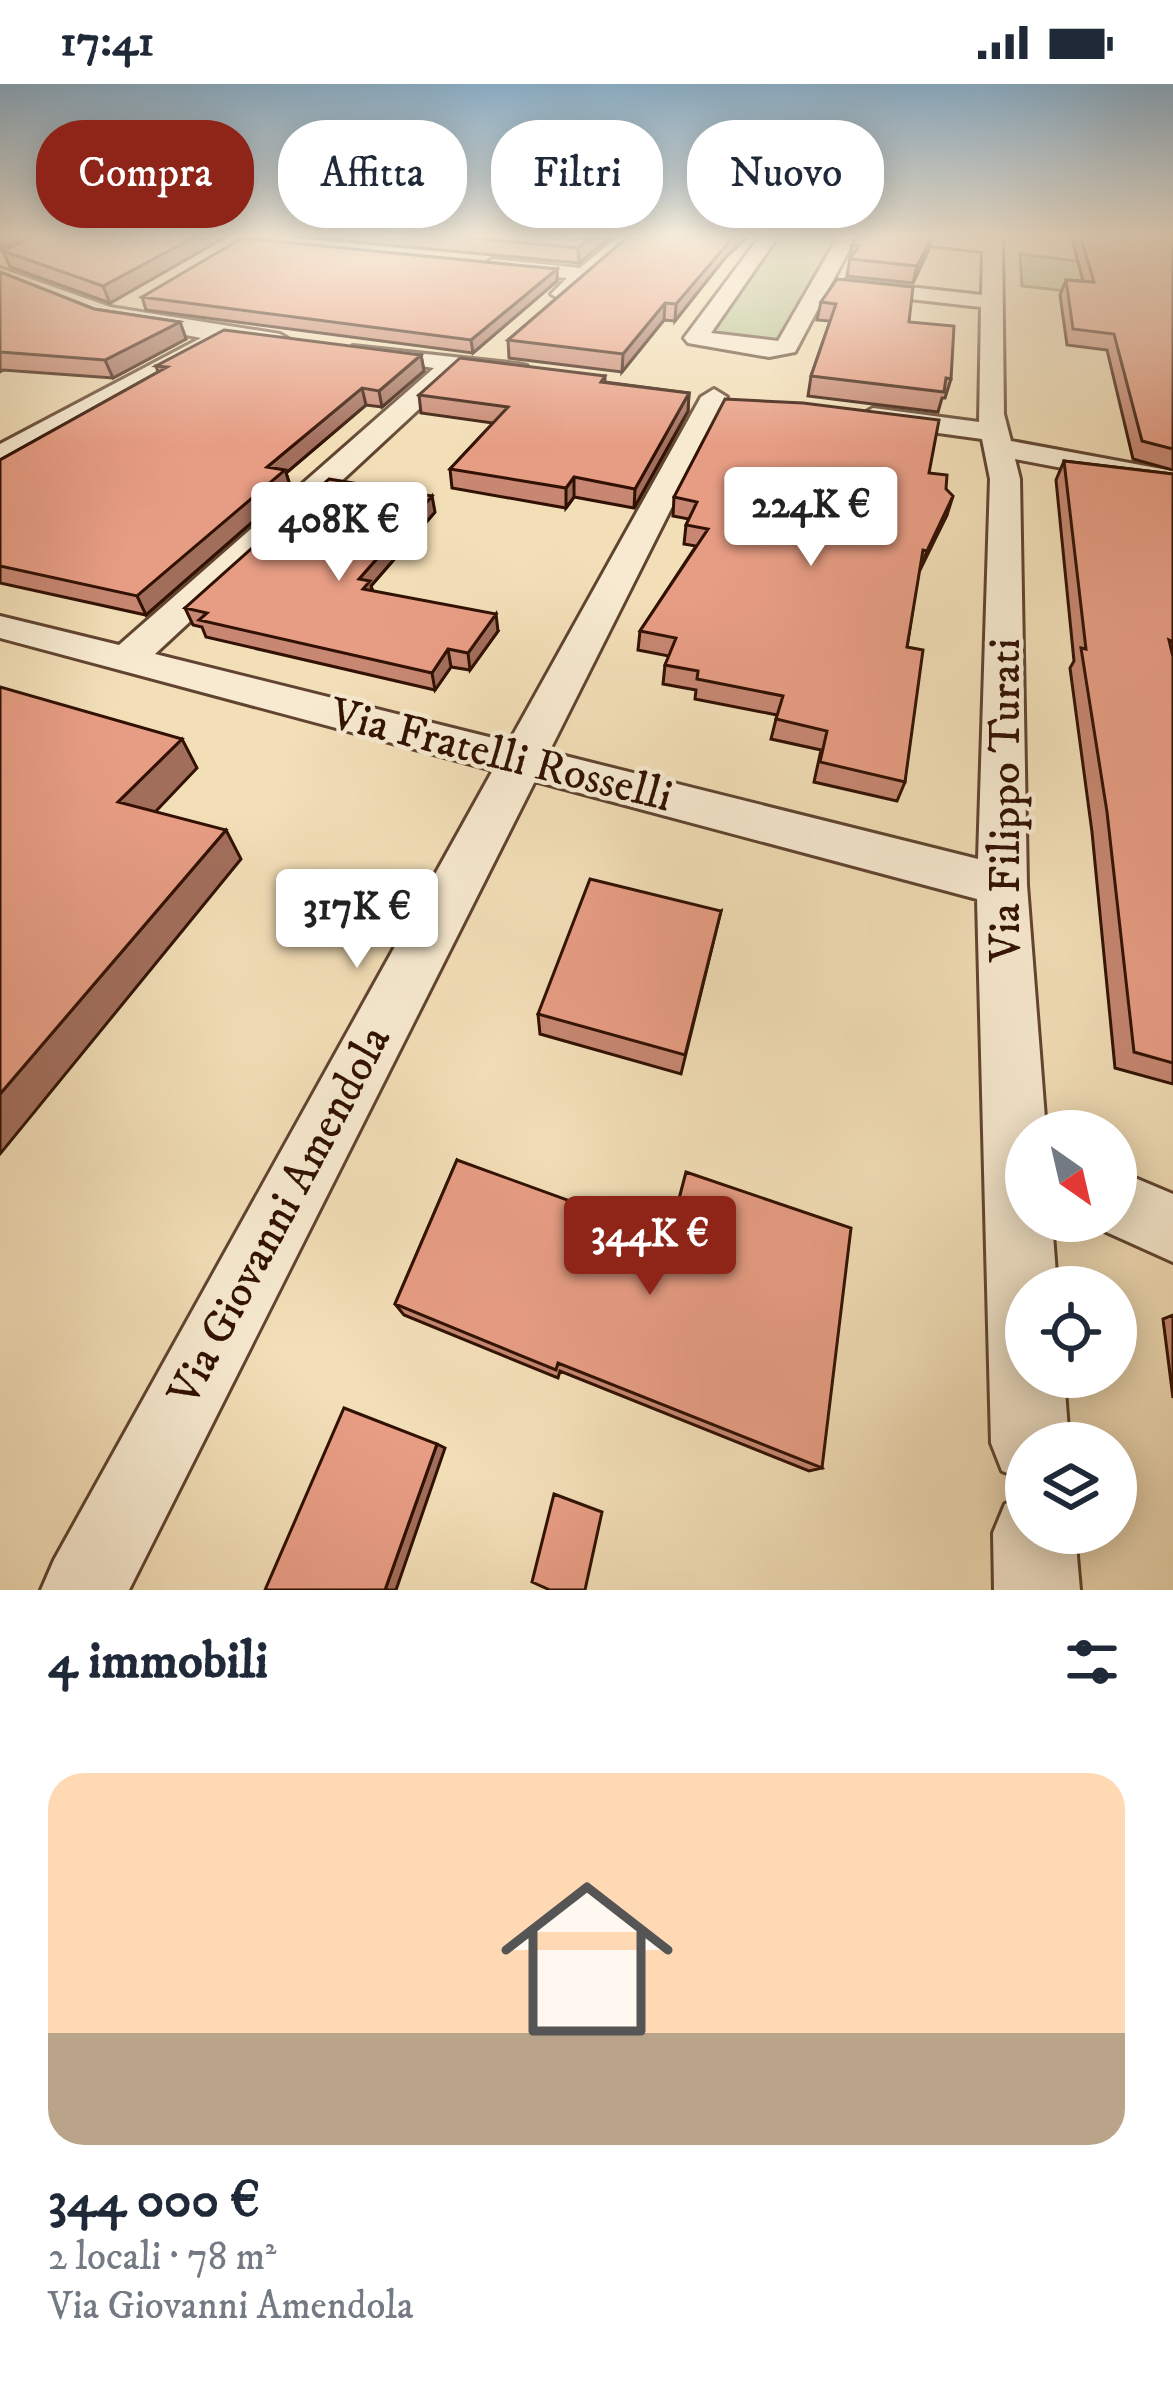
<!DOCTYPE html>
<html lang="it">
<meta charset="utf-8">
<style>
:root{--surface:#fff;--page:#f2f2f3;--text:#1f2937;--muted:#747a83;--line:#e0e1e3;--accent:#8f2418}
body{margin:0;font-family:"IM FELL DW Pica",serif;background:var(--page);color:var(--text);height:100vh;display:flex;flex-direction:column;font-size:45px;white-space:nowrap}
*{box-sizing:border-box;margin:0}
p{font-size:39px;color:var(--muted)}
.icon{flex:none;width:66px;height:66px;fill:none;stroke:currentColor;stroke-width:2;stroke-linecap:round;stroke-linejoin:round}
.map{position:relative;height:1506px;overflow:hidden}
.details{display:flex;flex-direction:column;background:var(--surface);flex:1}
.details>*{flex:none}
.hud{position:absolute;left:36px;top:36px;width:1101px;height:108px;display:flex;gap:24px}
.needle{width:78px;rotate:146deg}
.controls{position:absolute;left:1005px;top:1026px;display:grid;gap:24px}
.controls a{display:grid;place-items:center;width:132px;height:132px;border-radius:50%;background:var(--surface);box-shadow:0 6px 30px #0003;font-size:60px}
.price{position:absolute;translate:-50% -102px;padding:0 27px;border-radius:12px;background:#fff;color:#222;font-size:39px;line-height:78px;filter:drop-shadow(0 3px 6px #0008)}
.price::after{content:'';position:absolute;left:50%;top:72px;width:36px;height:27px;margin-left:-18px;background:inherit;clip-path:polygon(0 0,100% 0,50% 100%)}
.price.selected{background:var(--accent);color:#fff}
ul{padding:0;list-style:none}
li{display:grid;align-content:center;gap:24px;height:636px;padding:0 48px}
li+li{border-top:3px solid var(--line)}
li span{display:grid;place-items:center;height:372px;border-radius:36px;color:#555}
li>.icon{margin-inline-start:auto}
span .icon{width:216px;height:216px;fill:#fffc;stroke-width:1}
li b{font-size:51px}
h2{display:flex;justify-content:space-between;align-items:center;height:144px;padding:0 48px;font-size:51px}
.pill{padding:0 42px;border-radius:48px;background:var(--surface);box-shadow:0 6px 30px #0003;font-size:42px;line-height:108px}
.pill.selected{background:var(--accent);color:#fff}
.status{display:flex;justify-content:space-between;align-items:center;height:84px;padding:0 60px;background:var(--surface);direction:ltr}
.status svg{height:33px;fill:currentColor}
.map>svg:first-child{display:block}
.green{fill:#b4c293;stroke:#726a4b;stroke-width:3}
.lines{fill:none;stroke-linecap:round;stroke-linejoin:round}
.minor-casing{stroke:#614430;stroke-width:6}
.minor{fill:#f7ead0;fill-rule:evenodd}
.wall{fill:#c78772;stroke:#311103;stroke-width:3}
.shaded-wall{fill:#a26e5c;stroke:#311103;stroke-width:3}
.building{fill:#e79d84;stroke:#311103;stroke-width:3}
.labels{text-anchor:middle;dominant-baseline:central;stroke-width:9;stroke-linejoin:round;paint-order:stroke}
.street-label{font-size:45px;fill:#311103;stroke:#f7ead0}
</style>
<div class="status"><b>17:41</b><svg viewBox="0 0 49 12"><path d="M0 12V9h3v3zM5 12V6h3v6zM10 12V3h3v9zM15 12V0h3v12zM26 1h20v11H26zM47 4h2v5h-2z"/></svg></div>
<div class="map">
<svg width="1173" height="1506" viewBox="0 0 1173 1506">
<rect width="100%" height="100%" fill="#f2deb7"/>
<filter id="stains"><feTurbulence type="fractalNoise" baseFrequency=".00167" numOctaves="4"/><feColorMatrix values="0 0 0 0 .2 0 0 0 0 .09 0 0 0 0 .02 0 0 0 .5 -.17"/></filter>
<radialGradient id="worn" r=".72"><stop offset=".6" stop-color="#630" stop-opacity="0"/><stop offset="1" stop-color="#630" stop-opacity=".3"/></radialGradient>
<path class="green" d="M770 151H848L793 257 787 263 696 248Z
M1020 170 1142 185 1173 219 1022 202Z"/>
<g class="lines">
<g class="minor-casing">
<path id="minor" d="M620 151H639L561 216 551 210 567 194 493 187 483 181 493 175 580 184Z
M761 151H779L711 249 778 257 839 151H857L795 268 769 273 688 259 684 254Z
M876 151 984 156V151H1002L1004 330 1011 357 1173 387V405L1015 375 1020 395 1027 801 1046 1047H1026V1137H1052L1057 1203H1026V1293H1064L1069 1359H1026V1396L1002 1387 991 1359 977 815 535 697 129 1506H41L54 1476 493 686 0 554V532L119 561 434 284 353 272V262L518 280 527 282 530 287 527 292 460 287 155 570 509 658 701 313 714 305 727 313 549 668 978 775 990 395 982 355 873 340 859 332 873 324 979 338 981 223 846 208 836 202 846 196 982 211 983 167 885 156Z
M0 184 110 223 280 250 292 257 280 264 223 257 0 381V360L201 254 96 233 0 197Z
M1116 1086 1173 1110V1178L1093 1142 1090 1137H1116Z
M1026 1411V1449H1075L1080 1506H994L993 1449 1005 1420Z"/>
</g>
<use href="#minor" class="minor"/>
</g>
<path class="wall" d="M229 151 110 219 10 183 3 167Z
M279 151H613L579 179Z
M630 151H749L725 174 675 237 664 236 622 288 509 274 508 256Z
M933 151 929 165 913 199 847 192 852 161Z
M1071 151H1173V386L1133 375 1107 266 1067 261 1060 211 1066 196 1083 197Z
M557 185V197L473 269 146 226 142 213Z
M0 188 94 225 180 238 186 255 113 294 3 286 0 288Z
M837 195 909 238 951 295 945 314H942L938 328 808 312 811 292 830 237 817 236 821 218Z
M421 271 424 287 382 323 366 321 286 389 291 404 146 531 0 499V376L158 288 156 282Z
M605 292V298L689 309 688 327 634 424 574 413 566 424 452 404 450 385 493 339 421 329 419 311Z
M1064 377 1173 390V1000L1115 984 1092 748 1070 584 1074 577 1056 396Z
M929 389 946 405 947 431 919 485 907 563 905 698 897 717 814 698 821 666 771 655 777 631 695 615 696 606 663 600 665 581 669 572 638 566 640 547 696 462 684 460 686 441 689 435 673 432 674 413Z
M435 428 371 502 373 507 498 547 470 586 451 583 435 606 206 553 202 543 193 541 185 524Z
M721 827 681 990 540 950 538 930Z
M457 1076 822 1384 809 1387 560 1287 558 1294 404 1231 395 1220Z
M1173 1231V1314L1163 1235Z"/>
<path class="shaded-wall" d="M0 151H33L0 165Z
M198 151H229L110 219 103 202Z
M595 151H613L579 179 578 164Z
M735 151H749L725 174 675 237 676 220Z
M933 151 929 165 913 199 917 182Z
M557 185V197L473 269 471 256Z
M665 219 664 236 622 288 623 270Z
M180 238 186 255 113 294 105 276Z
M421 271 424 287 382 323 379 307Z
M362 304 366 321 286 389 291 404 146 531 137 512 267 383Z
M689 309 688 327 634 424 635 405Z
M574 393V413L566 424V404Z
M432 412 435 428 371 502 374 514 367 522 359 495Z
M953 412 947 431 920 486 927 467Z
M496 530 498 547 470 586 468 569Z
M448 565 451 583 435 606 432 589Z
M182 655 197 684 137 747 118 718Z
M226 746 241 775 0 1070V1010Z
M437 1360 445 1364 396 1506H385Z"/>
<path class="building" d="M37 151H198L103 202 3 167Z
M437 151H595L578 164Z
M630 151H735L676 220 665 219 623 270 508 256Z
M858 151H933L917 182 850 175 859 162 852 161Z
M1080 151H1173V365L1142 357 1114 250 1073 245 1066 196 1094 198Z
M242 154 557 185 471 256 142 213Z
M0 188 94 225 180 238 105 276 0 268Z
M837 195 913 203 909 238 954 242 951 295 946 294 944 308 811 292 836 220 821 218Z
M224 246 421 271 379 307 362 304 267 383 285 386 137 512 0 482V376L167 283 156 282Z
M460 274 605 292 601 298 689 309 635 405 574 393 566 404 450 385 508 323 419 311Z
M725 315 803 319 939 336 929 389 947 391 946 405 953 412 927 467 923 466 907 563 923 566 905 698 820 678 827 647 776 635 783 612 697 595 698 587 665 581 676 554 640 547 708 445 686 441 697 418 674 413Z
M1064 377 1173 390V558L1169 556 1173 573V979L1134 968 1107 728 1081 564 1086 565Z
M329 395 432 412 359 495 370 497 363 505 496 530 468 569 448 565 432 589 199 536 207 529 185 524Z
M0 603 182 655 118 718 226 746 0 1010Z
M590 795 721 827 685 971 538 930Z
M457 1076 669 1153 686 1088 851 1144 822 1384 558 1279 556 1286 395 1220Z
M344 1324 437 1360 385 1506H265Z
M554 1410 602 1428 585 1506H550L532 1498Z"/>
<linearGradient id="sky" x2="0" y2="1"><stop stop-color="#8bb6d5"/><stop offset="0.42" stop-color="#f9f0df"/><stop offset="1" stop-color="#f9f0df" stop-opacity="0"/></linearGradient>
<rect width="1173" height="361" fill="url(#sky)"/>
<g class="labels">
<g class="street-label">
<text transform="translate(501 672) rotate(14)">Via Fratelli Rosselli</text>
<text transform="translate(1006 716) rotate(-90)">Via Filippo Turati</text>
<text transform="translate(280 1132) rotate(-62)">Via Giovanni Amendola</text>
</g>
</g>
<rect width="100%" height="100%" filter="url(#stains)"/>
<rect width="100%" height="100%" fill="url(#worn)"/>
</svg>
<div class="controls">
<a><svg class="needle" viewBox="-14 -14 28 28"><path d="M0-13l5 13h-10z" fill="#e53935"/><path d="M0 13l5-13h-10z" fill="#747a83"/></svg></a>
<a><svg class="icon" aria-label="locate" viewBox="0 0 24 24"><circle cx="12" cy="12" r="6"/><path d="M12 2v4M12 18v4M2 12h4M18 12h4"/></svg></a>
<a><svg class="icon" aria-label="layers" viewBox="0 0 24 24"><path d="M12 4l9 5-9 5-9-5zM3 14l9 5 9-5"/></svg></a>
</div>
<b class="price" style="left:811px;top:485px">224K €</b>
<b class="price" style="left:339px;top:500px">408K €</b>
<b class="price" style="left:357px;top:887px">317K €</b>
<b class="price selected" style="left:650px;top:1214px">344K €</b>
<div class="hud">
<a class="pill selected">Compra</a>
<a class="pill">Affitta</a>
<a class="pill">Filtri</a>
<a class="pill">Nuovo</a>
</div>
</div>
<section class="details">
<h2>4 immobili<svg class="icon" aria-label="filters" viewBox="0 0 24 24"><path d="M4 7h16M4 17h16"/><circle cx="9" cy="7" r="2"/><circle cx="15" cy="17" r="2"/></svg></h2>
<ul>
<li><span style="background:linear-gradient(#ffd9b3 70%,#b9a48a 0)"><svg class="icon" aria-label="home" viewBox="0 0 24 24"><path d="M3 11l9-7 9 7M6 9v11h12V9"/></svg></span><div><b>344 000 €</b><p>2 locali · 78 m²</p><p>Via Giovanni Amendola</p></div></li>
</ul>
</section>
